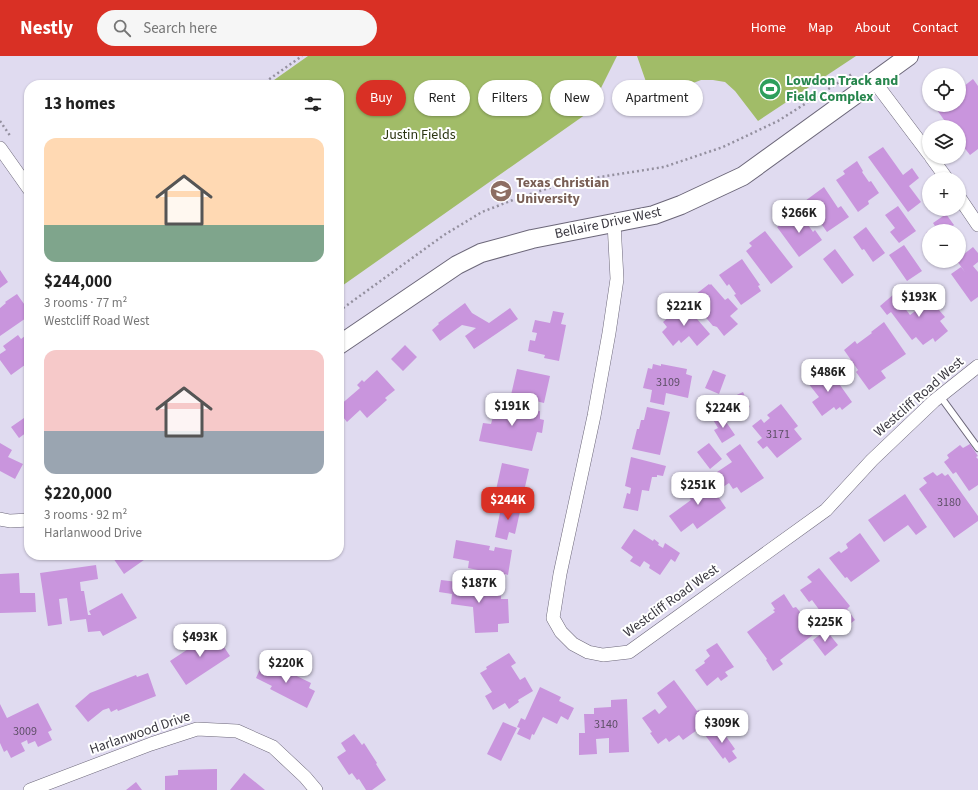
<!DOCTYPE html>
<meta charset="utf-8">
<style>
:root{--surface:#fff;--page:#f6f6f6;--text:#222;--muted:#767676;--accent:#d93025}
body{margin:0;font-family:"Source Sans 3",sans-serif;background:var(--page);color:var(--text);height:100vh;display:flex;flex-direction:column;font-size:15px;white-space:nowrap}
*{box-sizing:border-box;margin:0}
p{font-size:13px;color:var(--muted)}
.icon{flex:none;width:22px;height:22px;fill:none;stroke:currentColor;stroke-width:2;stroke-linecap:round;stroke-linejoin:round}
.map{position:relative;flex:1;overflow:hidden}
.drawer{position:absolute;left:24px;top:24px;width:320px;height:480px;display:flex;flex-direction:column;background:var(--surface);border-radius:16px;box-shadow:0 1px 3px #0004}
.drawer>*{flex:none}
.banner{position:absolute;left:356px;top:24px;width:380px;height:36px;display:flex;gap:8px}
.buttons{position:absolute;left:922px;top:12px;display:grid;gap:8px}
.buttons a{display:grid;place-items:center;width:44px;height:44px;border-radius:50%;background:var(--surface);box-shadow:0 1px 3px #0004;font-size:20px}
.price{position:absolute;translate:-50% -34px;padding:0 9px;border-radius:8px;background:#fff;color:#222;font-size:13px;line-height:26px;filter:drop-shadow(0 1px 2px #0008)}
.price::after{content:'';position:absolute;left:50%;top:24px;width:12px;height:9px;margin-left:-6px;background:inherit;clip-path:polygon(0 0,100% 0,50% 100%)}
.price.active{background:var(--accent);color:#fff}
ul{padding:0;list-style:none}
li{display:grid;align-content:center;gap:8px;height:212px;padding:0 20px}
li span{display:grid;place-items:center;height:124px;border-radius:12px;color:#555}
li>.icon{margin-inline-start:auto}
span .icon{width:72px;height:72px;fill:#fffc;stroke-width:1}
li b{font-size:17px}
h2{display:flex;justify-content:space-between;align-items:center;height:48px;padding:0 20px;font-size:17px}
.pill{padding:0 14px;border-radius:18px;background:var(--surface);box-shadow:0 1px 3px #0004;font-size:14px;line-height:36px}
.pill.active{background:var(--accent);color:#fff}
header{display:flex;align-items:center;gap:24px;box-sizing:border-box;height:56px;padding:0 20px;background:var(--accent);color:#fff}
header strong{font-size:19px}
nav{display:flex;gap:22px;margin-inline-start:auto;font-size:14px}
.search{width:280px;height:36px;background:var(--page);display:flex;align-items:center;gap:10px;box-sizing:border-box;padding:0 14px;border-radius:22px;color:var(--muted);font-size:15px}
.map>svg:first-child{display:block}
.green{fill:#a1bc68}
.building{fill:#c995dd}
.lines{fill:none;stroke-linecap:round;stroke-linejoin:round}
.lane-casing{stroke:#6c6779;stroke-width:8}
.street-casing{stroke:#6c6779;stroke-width:14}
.secondary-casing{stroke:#6c6779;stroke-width:20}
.path{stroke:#94909f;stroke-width:2.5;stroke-dasharray:2 3;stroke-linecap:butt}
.lane{stroke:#fff;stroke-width:6}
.street{stroke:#fff;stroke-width:13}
.secondary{stroke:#fff;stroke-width:18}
.labels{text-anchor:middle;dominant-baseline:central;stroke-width:4;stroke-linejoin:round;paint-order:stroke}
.number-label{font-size:12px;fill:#5e4f67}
.leisure-label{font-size:14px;font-weight:bold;fill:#27864d;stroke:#fff;text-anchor:start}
.park-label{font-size:14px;fill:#2a3410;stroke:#fff}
.education-label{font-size:14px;font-weight:bold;fill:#785e54;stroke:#fff;text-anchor:start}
.street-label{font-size:14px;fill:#3a3840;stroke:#fff}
</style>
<header>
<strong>Nestly</strong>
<div class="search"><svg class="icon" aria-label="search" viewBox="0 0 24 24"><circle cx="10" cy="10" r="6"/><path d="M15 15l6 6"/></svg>Search here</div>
<nav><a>Home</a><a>Map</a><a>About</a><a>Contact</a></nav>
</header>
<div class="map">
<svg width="978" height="734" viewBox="0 0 978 734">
<rect width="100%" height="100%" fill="#e0dbf0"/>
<path class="green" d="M308 0H617L589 56 339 232V29H267Z
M637 0H856L758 65 735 35 725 26 713 24H701L652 43Z"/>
<path class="building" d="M973 23 978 30V93L970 99 959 85V71H949L935 51 937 49H959V34Z
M883 91 903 119 912 112 919 122 909 130 921 146 908 156 868 101Z
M857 105 863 115 862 116 869 126 871 125 879 137 868 145 869 148 858 156 836 124 845 118 843 115Z
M824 131 838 152 841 150 849 161 827 176 805 145Z
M898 150 916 175 899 187 890 176 895 172 885 159Z
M793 155 803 168 806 166 813 176 815 174 822 184 799 201 777 171 784 166 782 163Z
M946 158 954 169 947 175H929V180L926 177 935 170 933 167Z
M866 171 885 197 873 206 864 193 862 194 853 181Z
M765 175 793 211 771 228 746 195 752 190 749 187Z
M904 189 922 215 907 225 889 199Z
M973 191 978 197V206L973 210 978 216V241L971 246 951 218 961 211 965 216 957 205H959V202Z
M835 193 854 219 842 228 823 203Z
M742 203 760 229 758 230 761 235 741 249 734 239 736 238 729 228 727 230 719 219Z
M0 214 8 226 0 232Z
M709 228 710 229 711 228 725 244 728 242 738 253 730 260 738 268 724 280 717 271 714 270H713L692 245 693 244 691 242Z
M930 237 942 252 939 254 945 261 940 265 948 275 935 286 933 282 923 289 916 281 912 284 891 256 887 259 880 250 894 238 910 259 918 253 915 249Z
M17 238 29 255V260L0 280V252L6 247 5 246Z
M465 247 472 257 489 267 510 252 518 263 474 293 465 280 476 272 462 269 440 285 432 274 439 268 438 267Z
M684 248 710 278 697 290 689 280 681 287 679 284 673 290 662 276 667 271 663 266Z
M553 255 564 257 561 268 566 269 559 305 544 302 545 299 528 295 530 284 535 285 537 277 532 276 535 264 550 267Z
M884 266 906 298 881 315 886 322 869 334 856 316 858 314 844 294 855 285 857 288 872 277 871 276Z
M29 277V306L11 319 0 304V298L6 294 3 290 18 279 21 283Z
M405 289 417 301 403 315 391 303Z
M653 308 661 310V308L687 313 686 318 692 320 688 342 666 337 664 349 650 346 652 334 643 332 648 312 652 313Z
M517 313 550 320 544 347 511 339Z
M377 314 395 334 385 342 387 344 367 362 360 354 347 366 339 356V350L360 332 357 329 362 324 364 326Z
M713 314 726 319 719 338 705 332Z
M812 316 817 321 825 316 832 325 835 322 852 346 842 354 840 351 836 354 834 351 822 360 812 346 819 341 804 322Z
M743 336 750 351 727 362 720 347Z
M490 346 540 355V363L544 364 542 377 537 376 532 395 479 385 483 367 491 368 493 361 487 360Z
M781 348 798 370 794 373 802 383 777 402 767 390 763 393 757 386 762 382 752 370 761 363 764 367 770 362 767 359Z
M647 351 670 356 660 399 632 393 637 373H639L641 364H644Z
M720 357 735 379 722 387 714 374 718 372 712 362Z
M24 362 26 365 29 362V379L27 376 19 382 11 371Z
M0 387 12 394 8 401 23 408 15 423 0 415Z
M709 387 722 403 710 413 697 396Z
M740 388 764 422 741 437 737 431 733 433 729 427 723 431 714 418 732 406 726 398Z
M970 388 978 400 976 401 978 403V429L969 435 956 416 953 418 944 406 949 402 947 399 960 389 963 392Z
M631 401 666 410 663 420 657 419V421H652L649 435 642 434 638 455 623 452 627 437 630 438 631 432 625 430Z
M502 407 529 413 523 440 496 434Z
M933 416 937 420 942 417 945 420 948 418 978 460V465L954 482 919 433 927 427 923 422Z
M704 420 726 452 697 473 693 467 681 476 669 460 691 444 684 434Z
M905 438 927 471 916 479 908 469 884 486 868 464Z
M502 447 521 451 515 478 509 476 507 484 495 481Z
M634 473 653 485 654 483 659 487 658 489 663 492 665 487 680 497 675 506 671 503 660 519 649 512 650 509 644 505 640 511 630 505 633 501 621 492Z
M860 477 880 505 851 526 847 521 845 522 829 502 839 495 841 497 848 492 846 488Z
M456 484 490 490 489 494 494 495 495 491 512 494 508 519 505 518 503 526 482 522 483 515 468 512 469 505 453 502Z
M111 499H151L124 518Z
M96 509 98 523 80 526 81 535H84L88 559H91L89 555 122 537 137 562 103 580 100 575 88 576 86 563 70 565 67 542 59 543 62 568 48 570 40 517Z
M819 512 850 550 847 553 855 564 837 578 812 544 809 546 800 534 812 526 807 521Z
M19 517 20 537H35L36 556 0 557V518Z
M441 524 483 529 482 536 501 535V543H508L509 567 498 568V576L475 577 473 551 451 548 452 538 439 536Z
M784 538 793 552 796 551 801 557 807 553 822 572 780 604 783 608 773 615 766 604 767 603 747 576 775 556 773 554 775 553 771 547Z
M826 574 838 589 825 600 813 584Z
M214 576 230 600 186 629 170 605Z
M717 587 734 611 725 616 728 620 721 625 718 621 707 630 695 614 705 607 704 605 710 600 706 594Z
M509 597 516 607 511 610 520 624 525 621 533 635 518 644 519 646 509 653 505 647 493 654 485 640 492 636 480 617 487 613 486 611Z
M264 604 311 627 309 632 315 635 307 652 270 633 272 630 256 622Z
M148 617 156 640 118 655 117 653 111 656 109 652 103 654 88 666 75 650 90 637 136 619 137 621Z
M674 624 697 655 699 654 704 661 696 667 700 672 683 684 679 679 669 686 666 682 658 688 650 677 652 676 642 662 655 653 659 658 667 651 657 637Z
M540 631 561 641 559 645 574 652 568 664 561 660 557 668 543 661 534 679 532 678 530 684 517 678 520 672 517 671 521 662 525 664Z
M627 643 629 696 609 697V682L596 683 597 698 579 699V677H585L584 658H594V652L611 651V644Z
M38 647 52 674 48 676 52 684 38 691 35 685 28 688 27 684 21 687 25 695 11 702 7 694 4 696 0 687V648L7 662Z
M503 666 517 672 501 705 487 698Z
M718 669 735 693 732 695 737 702 729 707 725 701 723 703 705 679Z
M354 678 362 689 364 687 377 707 376 708 386 724 372 734H366L359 723 357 724 352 717 349 719 337 701 346 695 341 687Z
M217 713V734H165V720L178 719V714Z
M244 717 265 734H230Z
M136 726 142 734H126Z"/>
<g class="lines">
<g class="lane-casing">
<path id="lane" d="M940 340 978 392"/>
</g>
<g class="street-casing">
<path id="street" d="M874 25 929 98
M0 92 29 133
M931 101 947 123
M959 141 978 169
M614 167 617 223 609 277 594 360 560 518 553 562 561 576 573 588 588 596 603 599 629 596 826 454 872 404 934 345 978 310
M0 463 10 465 29 464
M30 734 151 688 197 673 237 675 273 691 305 721 316 734"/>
</g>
<g class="secondary-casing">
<path id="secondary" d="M339 289 457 209 481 197 532 183 654 159 681 149 743 120 909 0"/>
</g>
<path class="path" d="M261 29 302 0
M0 65 11 81
M339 255 444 179 482 156 518 142 568 126 664 111 723 91 778 65 852 18"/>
<use href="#lane" class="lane"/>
<use href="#street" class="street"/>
<use href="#secondary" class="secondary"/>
</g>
<defs>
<g id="stadium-disc" transform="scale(1.15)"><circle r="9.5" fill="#2e9e5b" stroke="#fff"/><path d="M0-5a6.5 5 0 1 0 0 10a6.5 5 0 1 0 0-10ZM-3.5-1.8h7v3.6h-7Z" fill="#fff"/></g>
<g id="university-disc" transform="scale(1.15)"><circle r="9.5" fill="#8d6e63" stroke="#fff"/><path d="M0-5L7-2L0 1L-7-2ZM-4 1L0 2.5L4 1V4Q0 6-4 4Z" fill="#fff"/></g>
</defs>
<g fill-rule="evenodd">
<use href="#stadium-disc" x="770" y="33"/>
<use href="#university-disc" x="501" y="135"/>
</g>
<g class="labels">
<g class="number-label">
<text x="668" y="326">3109</text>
<text x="778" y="378">3171</text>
<text x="949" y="446">3180</text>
<text x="606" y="668">3140</text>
<text x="25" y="675">3009</text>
</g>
<g class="leisure-label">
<text x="786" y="25">Lowdon Track and<tspan x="786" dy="16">Field Complex</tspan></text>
</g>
<g class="park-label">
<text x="419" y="79">Justin Fields</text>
</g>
<g class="education-label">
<text x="516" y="127">Texas Christian<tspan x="516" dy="16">University</tspan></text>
</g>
<g class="street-label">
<text transform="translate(608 167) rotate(-12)">Bellaire Drive West</text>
<text transform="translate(919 341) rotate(-41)">Westcliff Road West</text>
<text transform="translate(671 545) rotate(-36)">Westcliff Road West</text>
<text transform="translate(140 677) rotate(-19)">Harlanwood Drive</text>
</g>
</g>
</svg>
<div class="buttons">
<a><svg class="icon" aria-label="locate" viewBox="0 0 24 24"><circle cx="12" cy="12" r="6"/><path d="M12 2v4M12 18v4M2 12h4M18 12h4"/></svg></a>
<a><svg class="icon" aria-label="layers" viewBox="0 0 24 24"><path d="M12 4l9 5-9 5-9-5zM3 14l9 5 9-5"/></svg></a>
<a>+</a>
<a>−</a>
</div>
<b class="price" style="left:799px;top:178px">$266K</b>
<b class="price" style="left:919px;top:262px">$193K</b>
<b class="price" style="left:684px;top:271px">$221K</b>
<b class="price" style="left:828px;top:337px">$486K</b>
<b class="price" style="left:512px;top:371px">$191K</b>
<b class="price" style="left:723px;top:373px">$224K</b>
<b class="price" style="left:698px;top:450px">$251K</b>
<b class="price active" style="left:508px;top:465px">$244K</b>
<b class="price" style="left:479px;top:548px">$187K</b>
<b class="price" style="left:825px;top:587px">$225K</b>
<b class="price" style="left:200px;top:602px">$493K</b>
<b class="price" style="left:286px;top:628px">$220K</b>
<b class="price" style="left:722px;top:688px">$309K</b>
<div class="banner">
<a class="pill active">Buy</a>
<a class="pill">Rent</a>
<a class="pill">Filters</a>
<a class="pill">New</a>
<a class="pill">Apartment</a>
</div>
<section class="drawer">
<h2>13 homes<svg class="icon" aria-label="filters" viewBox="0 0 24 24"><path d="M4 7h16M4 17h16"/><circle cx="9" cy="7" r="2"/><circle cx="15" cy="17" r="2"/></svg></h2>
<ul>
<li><span style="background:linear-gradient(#ffd9b3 70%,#7fa58c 0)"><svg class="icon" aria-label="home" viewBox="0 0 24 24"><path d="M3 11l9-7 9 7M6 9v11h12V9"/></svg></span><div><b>$244,000</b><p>3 rooms · 77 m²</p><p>Westcliff Road West</p></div></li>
<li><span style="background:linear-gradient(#f6c9c9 65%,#9aa5b1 0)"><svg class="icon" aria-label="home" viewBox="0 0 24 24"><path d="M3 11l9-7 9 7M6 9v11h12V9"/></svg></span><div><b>$220,000</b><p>3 rooms · 92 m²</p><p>Harlanwood Drive</p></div></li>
</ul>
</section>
</div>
